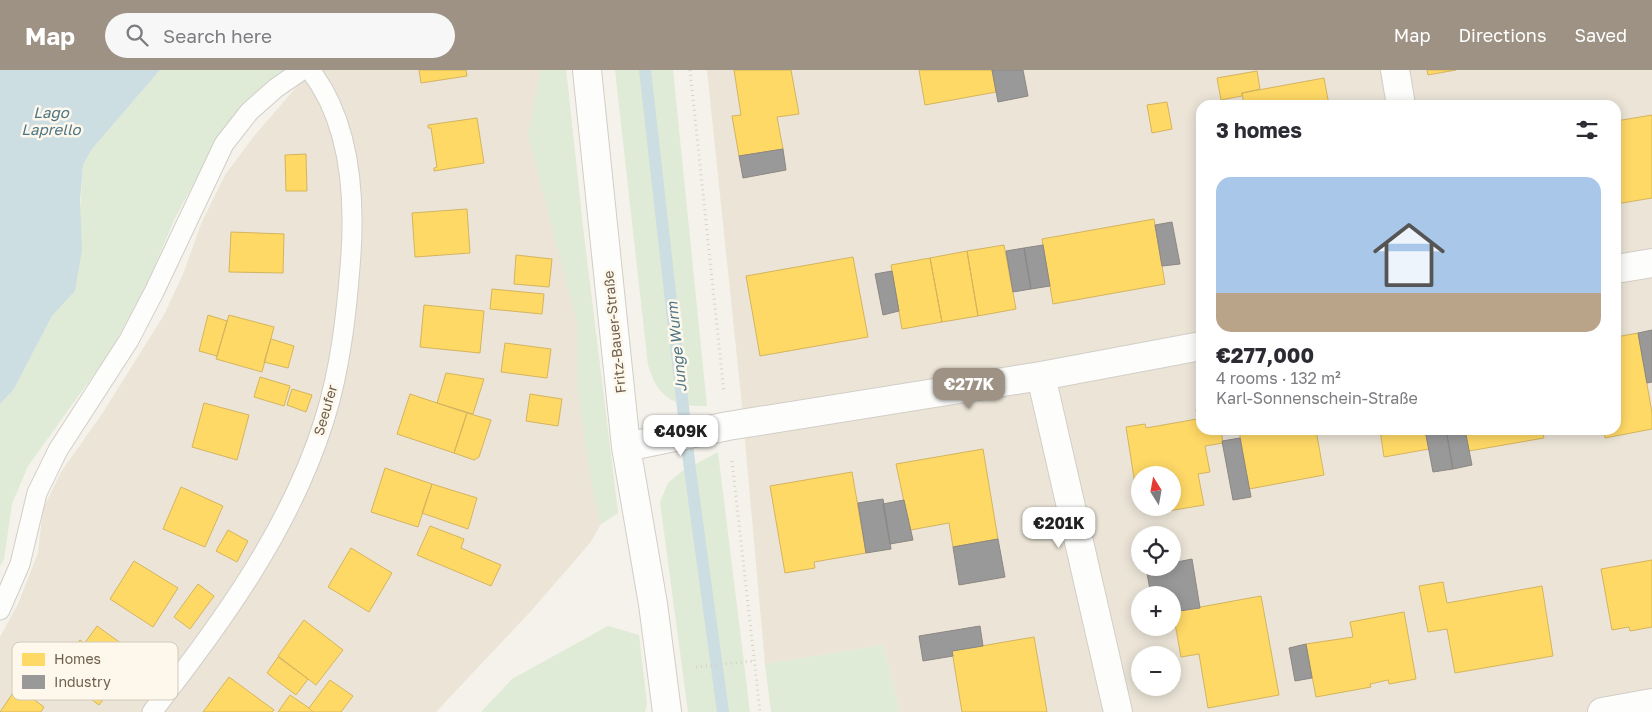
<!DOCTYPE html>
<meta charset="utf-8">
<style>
:root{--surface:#fff;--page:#f7f7f7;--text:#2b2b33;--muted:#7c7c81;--line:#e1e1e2;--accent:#9e9284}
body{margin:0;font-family:"Golos Text",sans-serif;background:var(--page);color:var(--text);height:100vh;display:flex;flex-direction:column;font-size:19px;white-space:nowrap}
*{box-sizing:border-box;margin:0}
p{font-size:16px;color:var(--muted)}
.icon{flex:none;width:28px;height:28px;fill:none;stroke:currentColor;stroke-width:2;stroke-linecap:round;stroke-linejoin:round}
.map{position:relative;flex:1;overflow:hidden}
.details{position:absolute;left:1196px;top:30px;width:425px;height:335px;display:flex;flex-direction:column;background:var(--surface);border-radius:15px;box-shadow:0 2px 12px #0003}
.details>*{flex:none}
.needle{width:32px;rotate:349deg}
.tools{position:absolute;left:1131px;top:396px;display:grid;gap:10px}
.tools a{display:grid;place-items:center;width:50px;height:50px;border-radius:50%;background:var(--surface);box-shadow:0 2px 12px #0003;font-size:25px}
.price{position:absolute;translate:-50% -42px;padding:0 11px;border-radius:10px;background:#fff;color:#222;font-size:16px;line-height:32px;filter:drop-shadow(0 1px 2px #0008)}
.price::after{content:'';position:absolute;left:50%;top:30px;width:15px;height:11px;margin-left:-8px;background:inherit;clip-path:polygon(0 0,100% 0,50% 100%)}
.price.on{background:var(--accent);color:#fff}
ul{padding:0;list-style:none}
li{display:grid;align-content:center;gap:10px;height:265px;padding:0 20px}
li+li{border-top:1px solid var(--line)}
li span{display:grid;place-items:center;height:155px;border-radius:15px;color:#555}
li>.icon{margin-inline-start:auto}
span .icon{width:90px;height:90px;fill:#fffc;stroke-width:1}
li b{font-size:21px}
h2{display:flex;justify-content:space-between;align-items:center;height:60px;padding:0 20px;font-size:21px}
header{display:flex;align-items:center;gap:30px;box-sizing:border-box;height:70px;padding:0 25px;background:var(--accent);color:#fff}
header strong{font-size:24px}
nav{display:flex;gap:28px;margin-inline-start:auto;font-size:18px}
.search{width:350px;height:45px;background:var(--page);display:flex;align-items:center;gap:12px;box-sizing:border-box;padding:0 18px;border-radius:28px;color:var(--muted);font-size:19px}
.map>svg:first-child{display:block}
.residential{fill:#ebe4d7;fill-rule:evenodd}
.green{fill:#dfebd6}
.water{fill:#cddee3}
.homes{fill:#ffd966;stroke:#d4b45e}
.industry{fill:#999;stroke:#8c8782}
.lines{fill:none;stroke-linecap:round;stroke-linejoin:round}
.stream{stroke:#cddee3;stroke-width:12}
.lane-casing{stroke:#d2cec7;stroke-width:21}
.street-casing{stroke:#d2cec7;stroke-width:30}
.path{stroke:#d6d1cb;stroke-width:3;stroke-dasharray:1 4;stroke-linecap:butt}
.lane{stroke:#fdfdfc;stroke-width:19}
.street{stroke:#fdfdfc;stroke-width:28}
.labels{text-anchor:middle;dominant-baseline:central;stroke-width:5;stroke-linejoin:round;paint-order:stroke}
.street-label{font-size:14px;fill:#6f5e4d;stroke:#fdf8eb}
.water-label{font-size:15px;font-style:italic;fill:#4d7587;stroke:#fdf8eb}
.key{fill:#fdf8eb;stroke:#d2cabc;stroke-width:1}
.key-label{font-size:14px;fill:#6f5e4d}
</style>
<header>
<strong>Map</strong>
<div class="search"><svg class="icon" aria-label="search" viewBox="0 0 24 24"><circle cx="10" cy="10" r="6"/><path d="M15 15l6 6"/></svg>Search here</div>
<nav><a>Map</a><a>Directions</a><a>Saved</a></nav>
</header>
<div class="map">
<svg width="1652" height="642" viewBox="0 0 1652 642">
<rect width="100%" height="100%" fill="#f4f2ea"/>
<path class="residential" d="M311 0H566L583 158 618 443 601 454 590 473 531 541 436 642H0V567L18 534 38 483 43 439 61 402 102 344 164 245 183 204 201 154 225 105 255 65Z
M707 0H1652V642H900L883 575 765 594 741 326ZM1201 35H1616V360H1201ZM1140 405H1172V438H1140ZM1140 465H1172V498H1140ZM1140 525H1172V558H1140ZM1140 585H1172V618H1140Z"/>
<path class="green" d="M160 0H284L249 29 220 64 175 148 144 221 110 282 28 396 12 434 4 489 0 496V334L14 319 52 246 75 221 83 95 92 79Z
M541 0H566L583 158 618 443 601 454 591 412 578 322 577 252 528 65Z
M615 0H673L707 336C674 337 658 328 648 295Z
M718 382 750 642H688L660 432 668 413 681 402Z
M608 556 639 565 647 634 645 642H481L512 609Z
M883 575 900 642H771L765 594Z"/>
<path class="water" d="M0 0H160L92 79 83 95 80 131 82 180 75 221 52 246 14 319 0 334Z"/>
<path class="homes" d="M419 0H466L467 6 421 13Z
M734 0H791L799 44 777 47 783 79 739 86 732 46 741 45Z
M919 0H992L996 22 925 35Z
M1427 0H1456L1428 5Z
M1257 1 1260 19 1242 23V26L1221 30 1217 8Z
M1324 8 1329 35H1244L1242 23Z
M1167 32 1172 59 1152 63 1147 35Z
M1652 45V128L1616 134V51Z
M477 48 484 93 434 101V98L437 97 431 58H428V55Z
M306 84 307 121H286L285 85Z
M467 139 470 183 415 187 412 143Z
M1154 149 1165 214 1053 234 1042 169Z
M231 162 284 164 283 203 229 202Z
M1004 175 1016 239 978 246 967 181Z
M967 181 978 246 942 252 930 188Z
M516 185 552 189 549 217 514 214Z
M853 187 868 267 760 286 746 206Z
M930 188 942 252 902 259 891 195Z
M492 219 544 224 542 244 490 239Z
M424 235 484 241 480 283 420 277Z
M208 245 227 251 217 286 199 281Z
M229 245 274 257 262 302 216 289Z
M1638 263 1652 343V359L1605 368 1604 360H1616V267Z
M271 269 294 276 288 298 264 292Z
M505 273 551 279 547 308 501 302Z
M446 303 484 309 473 344 437 333Z
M260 307 290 316 284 336 254 327Z
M292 319 312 325 306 342 287 335Z
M410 324 467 343 454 383 397 364Z
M530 324 562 329 558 356 526 351Z
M204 333 249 345 237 390 192 377Z
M1201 338V360H1221L1223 373 1205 376 1210 402 1198 404 1204 435 1162 442 1161 438H1172V405H1140V413L1135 414 1126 357 1145 354 1146 358 1197 349 1196 339Z
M467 343 491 350 479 387 474 390 454 383Z
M1239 360H1316L1324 405 1249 419Z
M1380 360H1425L1429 379 1384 387Z
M1465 360H1542L1544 368 1469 381Z
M983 379 998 469 953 477 949 453 910 460 896 394Z
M385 398 432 414 418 457 371 442Z
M852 402 866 483 814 492 815 498 785 503 770 416Z
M432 414 477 428 468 459 422 443Z
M181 417 223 436 205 477 163 459Z
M430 456 464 469 461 478 501 495 491 516 417 485Z
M228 460 248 471 237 492 216 481Z
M351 478 392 503 369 542 328 517Z
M1652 490V557L1630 561 1629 557 1612 560 1601 499Z
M134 491 178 518 153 557 110 529Z
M1443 512 1447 533 1542 516 1553 586 1455 603 1447 559 1428 562 1419 516Z
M198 514 214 526 190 559 174 547Z
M1261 526 1279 625 1208 638 1199 584 1181 587 1173 542Z
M1404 542 1416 609 1389 614 1388 610 1370 614 1371 617 1316 627 1306 574 1353 567 1350 552Z
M304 550 343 580 316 615 278 586Z
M97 556 136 584 123 602 84 574Z
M1034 567 1047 642H962L952 581Z
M80 570 123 602 99 635 56 603Z
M278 587 308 609 296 625 267 603Z
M229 607 274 640 272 642H203Z
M330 610 353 626 341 642H313L309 638Z
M17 617 44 637 41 642H0Z
M290 625 309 638 313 642H278Z"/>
<path class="industry" d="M992 0H1023L1028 26 998 32Z
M783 79 786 100 743 108 739 86Z
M1172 152 1180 194 1162 196 1155 155Z
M1043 175 1050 216 1031 219 1024 178Z
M1024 178 1031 219 1013 222 1006 181Z
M892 201 899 241 883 245 875 204Z
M1652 260V312L1647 313 1638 263Z
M1425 360H1446L1453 399 1433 402Z
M1446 360H1465L1472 395 1453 399Z
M1240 368 1251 427 1233 430 1222 371Z
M883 429 891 479 866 483 858 433Z
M904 430 913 470 890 474 883 434Z
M998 469 1005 507 959 515 953 477Z
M1192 489 1200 538 1172 542V525H1151L1146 498H1172V493Z
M980 556 983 576 952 581 953 586 923 591 919 566Z
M1306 574 1312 608 1295 611 1289 578Z"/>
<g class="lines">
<path class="stream" d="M645 0 690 400 723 642"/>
<g class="lane-casing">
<path id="lane" d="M0 540 20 494 37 423 58 380 129 270 154 222 224 74 249 42 276 18 302 0
M152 642C221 554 290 459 324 351 341 298 347 239 351 184 355 122 349 50 310 0"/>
</g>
<g class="street-casing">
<path id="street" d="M587 0 626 377 653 534 667 642
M1395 0 1401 35
M1616 199 1652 193
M1041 306 1118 642
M626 377 728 356 1041 306 1201 276
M1602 642 1652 633"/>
</g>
<path class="path" d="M690 0 724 323
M732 391 760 642
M696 597 753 591"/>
<use href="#lane" class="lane"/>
<use href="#street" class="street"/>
</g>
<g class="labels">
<g class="street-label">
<text transform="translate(614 262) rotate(-96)">Fritz-Bauer-Straße</text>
<text transform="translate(325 340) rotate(-74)">Seeufer</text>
</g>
<g class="water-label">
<text x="51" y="42">Lago<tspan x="51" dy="17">Laprello</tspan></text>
<text transform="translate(676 277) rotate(-96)">Junge Wurm</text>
</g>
</g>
<rect x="12" y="572" width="166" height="58" rx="8" class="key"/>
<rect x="22" y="583" width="23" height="13" fill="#ffd966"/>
<rect x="22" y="605" width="23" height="14" fill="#999"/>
<g class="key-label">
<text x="54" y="594">Homes</text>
<text x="54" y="617">Industry</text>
</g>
</svg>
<div class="tools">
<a><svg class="needle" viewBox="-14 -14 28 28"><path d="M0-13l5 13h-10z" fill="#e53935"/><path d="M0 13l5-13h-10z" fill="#7c7c81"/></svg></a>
<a><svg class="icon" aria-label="locate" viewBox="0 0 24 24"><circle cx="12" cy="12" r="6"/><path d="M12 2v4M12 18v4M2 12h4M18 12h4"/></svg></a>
<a>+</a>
<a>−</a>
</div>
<b class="price on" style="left:969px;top:340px">€277K</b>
<b class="price" style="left:681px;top:387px">€409K</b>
<b class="price" style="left:1059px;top:479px">€201K</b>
<section class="details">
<h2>3 homes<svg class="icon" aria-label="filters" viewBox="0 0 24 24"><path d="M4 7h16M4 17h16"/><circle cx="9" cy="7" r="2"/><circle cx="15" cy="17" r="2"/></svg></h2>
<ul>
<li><span style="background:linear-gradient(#a9c7e8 75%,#b9a48a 0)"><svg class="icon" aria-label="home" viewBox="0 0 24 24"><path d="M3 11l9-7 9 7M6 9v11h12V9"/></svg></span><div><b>€277,000</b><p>4 rooms · 132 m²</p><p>Karl-Sonnenschein-Straße</p></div></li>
</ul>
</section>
</div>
